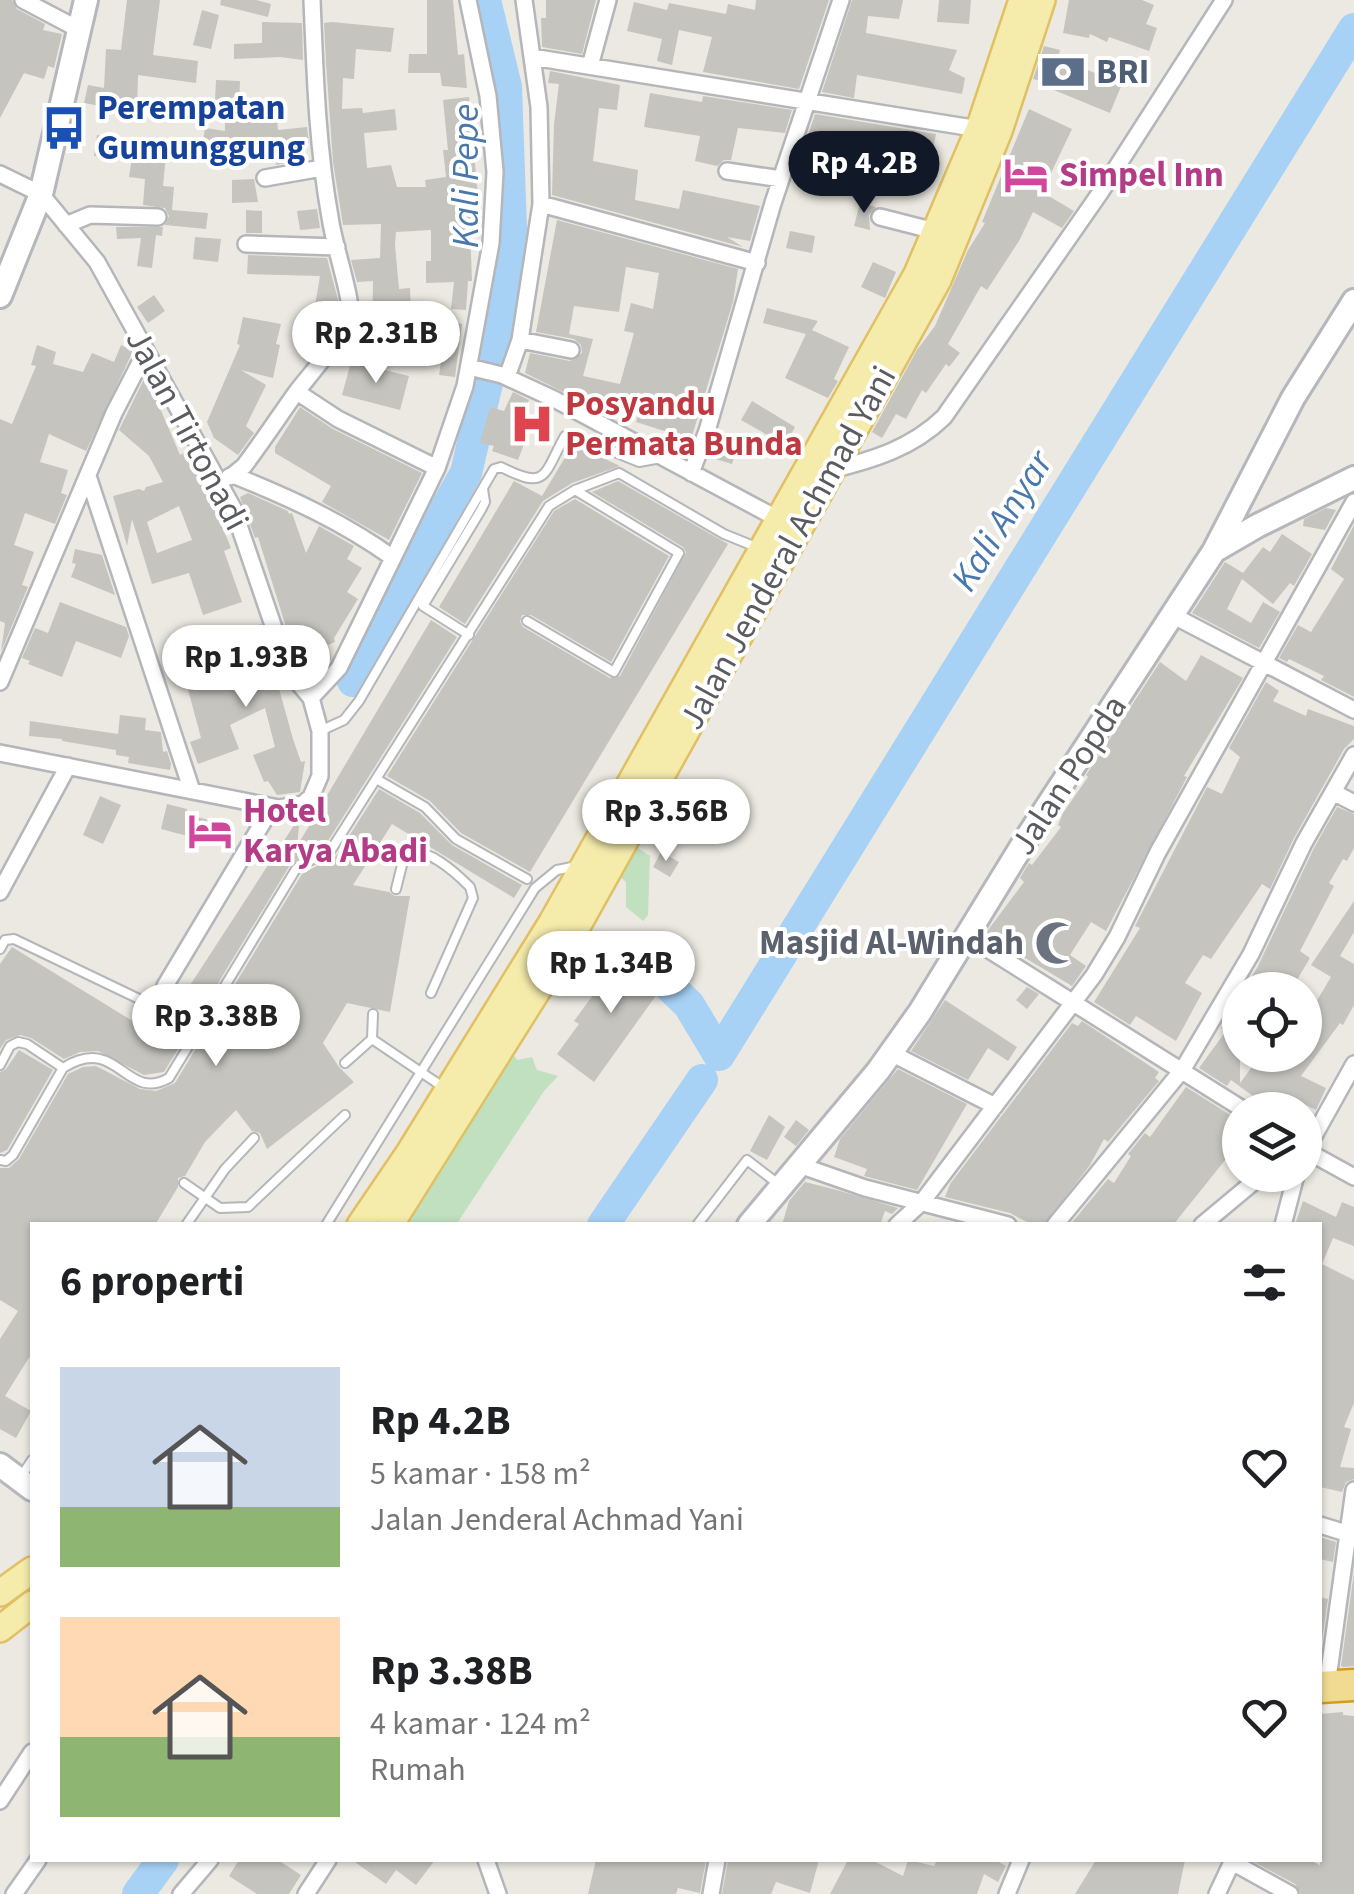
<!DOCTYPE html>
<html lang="id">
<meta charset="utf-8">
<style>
:root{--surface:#fff;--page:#f2f2f2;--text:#202124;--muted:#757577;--accent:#111827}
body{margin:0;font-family:"Source Sans 3",sans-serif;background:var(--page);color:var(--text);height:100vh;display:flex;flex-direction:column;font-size:38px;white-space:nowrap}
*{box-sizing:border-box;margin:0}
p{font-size:32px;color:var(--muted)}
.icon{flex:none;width:55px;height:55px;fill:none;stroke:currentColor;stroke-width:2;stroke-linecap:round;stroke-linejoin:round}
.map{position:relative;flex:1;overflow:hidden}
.side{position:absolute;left:30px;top:1222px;width:1292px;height:640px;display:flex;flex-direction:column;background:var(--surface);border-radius:0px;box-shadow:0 2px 8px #0004}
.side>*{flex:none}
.buttons{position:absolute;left:1222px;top:972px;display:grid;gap:20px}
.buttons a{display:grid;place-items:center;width:100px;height:100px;border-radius:50%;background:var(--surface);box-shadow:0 2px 8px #0004;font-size:50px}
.price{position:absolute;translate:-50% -85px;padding:0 22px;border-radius:35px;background:#fff;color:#222;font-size:32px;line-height:65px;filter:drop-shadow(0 2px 5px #0008)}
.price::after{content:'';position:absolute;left:50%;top:60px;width:30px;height:22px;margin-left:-15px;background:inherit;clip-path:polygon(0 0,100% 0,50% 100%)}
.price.active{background:var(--accent);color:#fff}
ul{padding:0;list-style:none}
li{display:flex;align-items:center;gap:30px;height:250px;padding:0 30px}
li span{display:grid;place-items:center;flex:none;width:280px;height:200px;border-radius:0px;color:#555}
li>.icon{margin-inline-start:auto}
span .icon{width:120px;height:120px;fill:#fffc;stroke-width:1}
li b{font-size:42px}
h2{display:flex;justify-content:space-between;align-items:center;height:120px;padding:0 30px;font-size:42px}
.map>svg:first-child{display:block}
.green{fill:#c0e0c0}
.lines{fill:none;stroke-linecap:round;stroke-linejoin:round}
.river{stroke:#a7d1f5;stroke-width:32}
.building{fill:#c6c4be;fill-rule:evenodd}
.lane-casing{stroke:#b4b6ba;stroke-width:12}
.street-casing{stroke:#b4b6ba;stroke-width:20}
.secondary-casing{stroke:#b5b7bc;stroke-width:28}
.primary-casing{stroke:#e1c064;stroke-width:30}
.highway-casing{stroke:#d49d18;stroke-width:35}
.lane{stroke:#fff;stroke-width:8}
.street{stroke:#fff;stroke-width:15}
.secondary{stroke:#fff;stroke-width:22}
.primary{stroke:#f5ebab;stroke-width:25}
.highway{stroke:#f1db92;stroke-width:30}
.labels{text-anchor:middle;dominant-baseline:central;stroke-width:8;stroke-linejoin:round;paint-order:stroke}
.service-label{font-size:35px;font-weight:bold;fill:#4e5e75;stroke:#fff;text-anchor:start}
.transit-label{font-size:35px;font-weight:bold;fill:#164399;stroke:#fff;text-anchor:start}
.hotel-label{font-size:35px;font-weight:bold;fill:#b23c85;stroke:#fff;text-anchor:start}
.health-label{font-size:35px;font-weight:bold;fill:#be3a42;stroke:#fff;text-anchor:start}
.street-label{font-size:35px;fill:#5a5c60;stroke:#fff}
.worship-label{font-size:35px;font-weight:bold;fill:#5b616d;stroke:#fff;text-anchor:end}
.water-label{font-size:38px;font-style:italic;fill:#4a78ad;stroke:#fff}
</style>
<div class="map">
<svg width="1354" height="1894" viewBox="0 0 1354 1894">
<rect width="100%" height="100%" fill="#ebe9e1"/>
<path class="green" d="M633 845 650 856 648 915 643 921 626 907V882L617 874Z
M510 1049 517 1060 532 1057 537 1070 558 1076 544 1091 456 1225H397Z"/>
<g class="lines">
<path class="river" d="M353 681 383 619 466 473 495 349 511 229 506 87 485 0
M658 975 689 1005 719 1055 1354 29
M603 1225 702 1080
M138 1894 163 1860"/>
</g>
<path class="building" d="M0 0H12L17 9 45 24 43 30 62 34 54 68 48 66 44 79 24 73 0 118Z
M127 0H160L153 55 198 61 196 83 138 75 137 113 84 103 88 85 104 88 106 49 121 50Z
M221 0H256L271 4 268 17 220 5Z
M427 0H453L458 55 464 54 467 88 442 86 440 73H408L409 54H427Z
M546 0H596L582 54 542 47 541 18H546Z
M756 0H829L799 89 703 72 712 37 679 30 672 65 657 61 662 39 627 31 634 2 667 10 669 3 726 14 728 4 755 10Z
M852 0H903L899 19 868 16 866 33 957 50 949 70 965 78 962 94 857 75 854 98 822 92Z
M939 0H971L969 24 937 22Z
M1069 0H1142L1154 5 1146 24 1157 28 1149 51 1109 37 1107 42 1090 34 1089 38 1063 33Z
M202 10 219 15 211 49 193 45Z
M262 22 302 23 303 60 280 57 234 59V44L262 43Z
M332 22 394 28 391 52 356 49 354 79 343 78 342 109 362 108 363 113 395 109 397 130 364 133 367 168 391 165 397 187H426L425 180 446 177 443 150H448L443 100 469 97 478 197H475L476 227 470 228 472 281H468L466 310 451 309 454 282 426 283V261H431V230L396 232 395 245 399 289 410 288 411 318 462 324 455 377 439 375 442 355 413 352 414 347 372 343 373 281 357 282 351 260 380 258 381 224 343 225 333 162 326 63 324 23Z
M1044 46 1060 50 1058 58 1122 84 1110 113 1049 88 1051 83 1033 79Z
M550 71 620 85 617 110 599 108 593 161 638 170 635 200 679 209 683 190 760 206 750 241 727 237 743 247 552 195 554 124 559 84 548 83Z
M216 80 240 81 239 105H245L246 122 277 119 278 130 307 127 309 143 292 144 295 161 276 165 272 143 202 149 205 128 225 131V101H215Z
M650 93 702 102 703 96 792 110 785 133 738 128 731 160H724L717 166 695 161 700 136 644 127Z
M1029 109 1072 129 1042 192 1074 211 1062 228 1033 212 1019 241 987 290 981 286 948 344 960 353 949 367 946 364 926 393 922 390 906 419 896 414 882 438 872 432 917 350 935 326 968 250 985 223 982 222Z
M815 114 936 134 926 184 892 178 893 171 837 159 832 185 803 178 812 135H808Z
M97 135 134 140 131 160 94 156Z
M133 151 166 155 163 186 174 187 172 210 208 213 206 229 165 225 169 216 165 208 143 205 145 179 129 177Z
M254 179 258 202 232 203V180Z
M860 203 876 207 869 215 870 230 854 226Z
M317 209 320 228 300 230 297 211Z
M246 210 262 211V233H246Z
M557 220 738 269 733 302 689 446 679 443 680 436 636 422 639 412 586 398 585 402 579 400 525 373 530 353 570 361 582 353 581 345 574 339 536 332ZM626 267 659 273 653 309 631 303 624 331 634 333 620 384 583 376 593 339 569 334 574 306 619 312Z
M116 227H163L162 236 156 235 152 268 137 266 141 238 117 239Z
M790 231 815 236 812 253 786 248Z
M195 237 221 239 218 262 193 259Z
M248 255 327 258 338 300 336 310 315 306 320 276 247 274Z
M873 262 896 272 885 298 861 287Z
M154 295 165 311 148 323 137 307Z
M767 308 818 321 812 330 849 347 834 379 838 381 828 398 785 378 806 334 763 323Z
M243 317 281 324 276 344 280 345 273 378 241 370 266 385 246 426 254 433 238 455 214 438 207 422 240 345 237 344Z
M37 345 56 352 53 364 83 372 92 353 114 362 121 345 133 351 86 451 49 434 40 462 68 470 61 493 67 495 55 524 25 513 14 545 34 552 22 585 28 587 1 652 5 623 0 621V419L12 424 36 366 31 365Z
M351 362 409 376 400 410 342 395Z
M146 375 180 455 185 452 212 502 231 548 224 551 242 602 203 615 189 573 152 584 132 519 127 546 113 496 139 489 144 491 146 487 163 482 149 456 119 430ZM179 506 192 540 157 553 147 522Z
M513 392 529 400 512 439 524 444 518 460 492 451 494 446 480 443 490 407 504 411Z
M752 401 795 427 785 445 741 420Z
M300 407 333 429 422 473 389 540 322 502 331 486 275 453V447Z
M716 438 738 445 732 464 712 458Z
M573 444 620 466 572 483 543 501 465 624 439 607 514 481 542 496Z
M618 481 728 544 530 872 461 833 430 801 387 776 554 511 575 499 669 556 611 662 531 615H522L520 622 523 627 610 678 620 676 686 552 683 547 592 492Z
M248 493 288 511 289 514 292 513 306 553 319 526 354 546 347 559 362 568 347 592 358 599 334 638 335 642 328 645 331 659 306 668 302 653 295 656 258 537 255 538 240 497Z
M1326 508 1336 510 1325 530 1303 526 1304 519Z
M1354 525V697L1321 680 1324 676 1289 659 1287 662 1279 658 1298 625 1311 632 1344 579 1331 569Z
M1282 534 1312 554 1294 586 1290 583 1273 604 1242 579 1227 609 1251 623 1263 602 1280 612 1259 648 1192 613 1225 562 1243 573 1263 547 1270 552Z
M75 549 102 555 115 595 71 577 76 564 72 563Z
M60 602 126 627 129 636 121 658 76 641 62 677 28 664 30 661 22 658 35 628 48 633Z
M431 620 457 637 326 844 290 865 164 1072 144 1075 98 1051 80 1052 64 1059 31 1038 20 1035 6 1040 0 1049V964L12 947 157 1036 300 816 297 846Z
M261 624 293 739 301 762 305 761 300 792 277 795 268 781 264 782 253 755 275 747 265 708 230 725 239 749 198 764 190 742 201 738 186 682 224 671 216 642 245 634 244 630Z
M1201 655 1243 678 1184 776 1187 777 1106 931 1091 922 1070 955 1086 966 1072 986 985 934 1024 882 1020 878 1029 863 1032 865 1061 827 1058 825 1063 813 1088 777 1086 775 1160 662 1186 681Z
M1266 682 1279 691 1273 701 1306 716 1308 709 1354 726V739L1344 749 1294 838 1270 889 1262 884 1211 959 1203 955 1185 983 1202 993 1176 1041 1136 1016 1130 1025 1094 1002 1140 928 1135 926 1207 787 1222 794 1240 757 1229 748Z
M120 715 146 718 145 730 161 732 163 752 167 751 171 764 170 770 128 763 129 757 116 755V750L62 741V739L29 736 30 721 118 734Z
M379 789 420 813 452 845 522 885 514 898 392 824 353 885 389 892 395 896H410L390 1012 347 1003 323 1043 339 1067 354 1082 267 1149 260 1133 252 1131 236 1110 205 1142 185 1176 178 1178V1187L155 1225H32V1353L5 1396 31 1411 16 1438 0 1429V1339L18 1311 0 1300V1168H9L19 1159 68 1074 83 1067 96 1066 140 1089 156 1091 175 1083 302 874 337 855Z
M100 796 121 805 103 844 83 835Z
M167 804 187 809 186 814 235 827 229 847 161 829Z
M1337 807 1354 814V848L1347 861 1343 859 1329 883 1334 886 1300 951 1310 958 1291 990H1243L1257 968 1314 848Z
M661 852 679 862 670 877 653 867Z
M1354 901V932L1340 956 1354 964V1005L1343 1025 1340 1023 1301 1076 1326 1088 1316 1110 1302 1103 1298 1110H1262L1265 1105 1231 1080 1227 1086 1199 1068 1226 1031 1221 1028 1240 995V1083L1261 1055H1305V1008L1310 1012 1331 977 1311 965Z
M626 950 665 983 594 1082 557 1054 579 1024 574 1021Z
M1027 987 1039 994 1027 1009 1016 1000Z
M945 1000 1017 1047 1008 1061 988 1048 968 1080 911 1051Z
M1082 1021 1159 1072 1155 1078 1159 1081 1108 1142 1104 1139 1090 1165 1044 1225H1033L1010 1213 945 1197 950 1184 1072 1023 1078 1026Z
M19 1050 53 1070 7 1150 0 1153V1072L6 1069Z
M898 1069 967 1104 917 1190 864 1176 867 1169 834 1157 840 1139Z
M1186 1087 1240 1121V1169L1226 1159 1173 1225H1070L1108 1179 1114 1183 1131 1156 1128 1154 1145 1133 1150 1137Z
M769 1115 785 1127 767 1160 750 1151Z
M796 1120 809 1130 796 1146 784 1137Z
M805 1182 837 1190 898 1208 892 1214 885 1211 880 1225H782L789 1201Z
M1303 1201 1336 1217 1342 1202 1354 1207V1246L1333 1238 1322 1264 1354 1280V1403L1344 1427 1351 1429 1340 1467 1354 1468V1479L1346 1482 1342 1492 1320 1487V1225H1295Z
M1320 1537 1336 1542 1333 1562 1320 1559Z
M1354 1572V1666L1343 1667 1341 1666Z
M1320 1597 1328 1599 1320 1654Z
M1343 1712V1715L1354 1716V1894H1301L1295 1884 1254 1862 1309 1860 1320 1865V1714Z
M239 1860H278L301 1875 289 1894H257L229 1876Z
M352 1860H435L416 1885 396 1870 386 1884Z
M596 1860H706L700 1893 678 1888 676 1894H588Z
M728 1860H819L810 1893 776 1882 771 1894H722Z
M848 1860H872L903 1876 908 1860 934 1866 937 1860H995L1006 1866 998 1882 984 1874 977 1894H830Z
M1096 1860H1185L1178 1894H1075Z"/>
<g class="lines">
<g class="lane-casing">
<path id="lane" d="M527 621 614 672 679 553 575 490
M469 635 423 606 481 510 485 502 483 489
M320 731 344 720 359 701 494 469 501 467C548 491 543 475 565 436H575L639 462 661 458
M378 780 425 807 456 839 527 879
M396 889 405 853C427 846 455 872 470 887L473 898 431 993
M0 949 5 940 14 939 162 1010
M372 1039 443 1087
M345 1063 372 1039 373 1014
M0 1065 10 1046 18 1042 27 1044 63 1068 13 1155 6 1161 0 1160
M63 1068C118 1033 125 1103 169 1078L296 869C306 860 319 858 331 850L549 506 575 490 619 473 724 534 756 547
M184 1183 220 1208 248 1207 345 1115
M186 1225 225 1169 254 1138
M326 1225 535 888 557 870 577 866
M697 1225 747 1160 777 1183
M21 1477 32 1460"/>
</g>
<g class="street-casing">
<path id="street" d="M23 0 78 29
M532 57 979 129
M590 66 608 0
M727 171 781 179
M0 174 41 194 97 262 233 508 289 672 311 698 320 731V776L311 797 303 804 279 808 0 753
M265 178 322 168
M541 204 757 263
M880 217 939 232
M66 225 90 215 158 217
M246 244 337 247
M520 340 571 350
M469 367 502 375 554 399 780 520
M507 377 520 340 541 204 539 107 524 0
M297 392 338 419 437 468
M831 470C873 460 912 448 944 417L1100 193 1224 0
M691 473 707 431 773 203 841 0
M233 475 244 466C262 442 278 418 295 394 316 366 348 336 349 300 344 272 334 244 330 217 317 145 315 73 312 0
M88 476 192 791
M229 477 233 475C290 498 343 522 393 558
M1172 615 1354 710
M0 682 114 413 146 351
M311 698 339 668 393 558 437 468 465 386 491 243 495 172 488 96 468 0
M1333 792 1354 803
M0 892 68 766
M967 936 1244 1110
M165 986 272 807
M891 1053 995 1106
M1305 1150 1354 1177
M1305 1152 1354 1064
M799 1165 865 1188 1008 1225
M897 1225 922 1202 1094 975 1117 937 1158 852 1354 502
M1055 1225 1183 1069 1251 954 1304 843 1354 755
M1202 1225 1262 1175
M1283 1225 1296 1175
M1320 1525 1346 1533
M1327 1686 1354 1490
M0 1801 32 1752
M486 1860 498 1894
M1232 1862 1290 1894
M14 1894 38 1860
M181 1894 210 1860
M306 1894 328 1860
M711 1894 717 1860
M1007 1894 1021 1860
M1217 1894 1233 1860"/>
</g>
<g class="secondary-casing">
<path id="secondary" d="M0 296 41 194 86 0
M1214 551 1257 526 1354 478
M749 1225 878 1071 920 1012 1028 836 1214 551 1293 398 1354 301
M0 1465 32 1489"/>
</g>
<g class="primary-casing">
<path id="primary" d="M360 1225 409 1153 552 922 917 274 979 129 1022 0
M390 1225 573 934 938 280 999 131 1042 0
M0 1593 32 1570
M0 1629 32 1604"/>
</g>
<g class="highway-casing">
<path id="highway" d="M1320 1687 1354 1685"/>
</g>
<use href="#lane" class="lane"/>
<use href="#street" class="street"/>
<use href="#secondary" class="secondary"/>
<use href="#primary" class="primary"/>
<use href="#highway" class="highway"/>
</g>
<defs>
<g id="bank-bare" transform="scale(3.45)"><path d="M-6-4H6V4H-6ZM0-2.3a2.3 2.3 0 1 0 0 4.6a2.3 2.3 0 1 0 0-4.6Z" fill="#5c6f8a" stroke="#fff" stroke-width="2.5" paint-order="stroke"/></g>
<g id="bus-bare" transform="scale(3.45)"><path d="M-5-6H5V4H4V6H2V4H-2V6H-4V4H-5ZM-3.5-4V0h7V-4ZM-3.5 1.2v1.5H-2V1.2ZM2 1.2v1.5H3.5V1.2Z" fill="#1a4fb4" stroke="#fff" stroke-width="2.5" paint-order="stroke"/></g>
<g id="hotel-bare" transform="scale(3.45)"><path d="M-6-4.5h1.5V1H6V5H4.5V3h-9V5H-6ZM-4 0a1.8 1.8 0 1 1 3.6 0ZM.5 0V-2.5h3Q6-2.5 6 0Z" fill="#d1479c" stroke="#fff" stroke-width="2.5" paint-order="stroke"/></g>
<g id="hospital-bare" transform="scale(3.45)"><path d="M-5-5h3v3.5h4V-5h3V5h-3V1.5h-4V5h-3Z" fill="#e0444e" stroke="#fff" stroke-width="2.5" paint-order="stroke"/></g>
<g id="mosque-bare" transform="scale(3.45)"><path d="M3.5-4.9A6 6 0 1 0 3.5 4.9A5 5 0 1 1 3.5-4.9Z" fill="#6b7280" stroke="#fff" stroke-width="2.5" paint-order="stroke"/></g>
</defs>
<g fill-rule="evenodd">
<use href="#bank-bare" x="1063" y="72"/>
<use href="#bus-bare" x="64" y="128"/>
<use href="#hotel-bare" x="1026" y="175"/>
<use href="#hospital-bare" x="532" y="424"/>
<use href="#hotel-bare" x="210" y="831"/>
<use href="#mosque-bare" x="1057" y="943"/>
</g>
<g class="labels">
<g class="service-label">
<text x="1096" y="72">BRI</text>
</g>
<g class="transit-label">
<text x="97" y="108">Perempatan<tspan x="97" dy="40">Gumunggung</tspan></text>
</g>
<g class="hotel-label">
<text x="1059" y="175">Simpel Inn</text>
<text x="243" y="811">Hotel<tspan x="243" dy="40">Karya Abadi</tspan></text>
</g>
<g class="health-label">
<text x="565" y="404">Posyandu<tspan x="565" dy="40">Permata Bunda</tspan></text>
</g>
<g class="street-label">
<text transform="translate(187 430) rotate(62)">Jalan Tirtonadi</text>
<text transform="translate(788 548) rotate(-61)">Jalan Jenderal Achmad Yani</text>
<text transform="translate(1069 775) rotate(-57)">Jalan Popda</text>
</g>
<g class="worship-label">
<text x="1024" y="943">Masjid Al-Windah</text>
</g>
<g class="water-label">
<text transform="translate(466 176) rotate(-90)">Kali Pepe</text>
<text transform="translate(1002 521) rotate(-58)">Kali Anyar</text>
</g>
</g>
</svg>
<div class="buttons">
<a><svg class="icon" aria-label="locate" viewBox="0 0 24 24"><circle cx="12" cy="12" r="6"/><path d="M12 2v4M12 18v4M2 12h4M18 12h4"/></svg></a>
<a><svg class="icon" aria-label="layers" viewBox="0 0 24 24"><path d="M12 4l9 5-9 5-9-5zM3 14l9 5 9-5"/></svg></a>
</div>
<b class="price active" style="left:864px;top:216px">Rp 4.2B</b>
<b class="price" style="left:376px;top:386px">Rp 2.31B</b>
<b class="price" style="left:246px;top:710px">Rp 1.93B</b>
<b class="price" style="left:666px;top:864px">Rp 3.56B</b>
<b class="price" style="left:611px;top:1016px">Rp 1.34B</b>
<b class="price" style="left:216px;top:1069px">Rp 3.38B</b>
<section class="side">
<h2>6 properti<svg class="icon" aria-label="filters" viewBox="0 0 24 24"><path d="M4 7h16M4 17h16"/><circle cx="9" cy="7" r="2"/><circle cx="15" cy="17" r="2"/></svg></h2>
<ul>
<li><span style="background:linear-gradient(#c9d6e8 70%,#8fb573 0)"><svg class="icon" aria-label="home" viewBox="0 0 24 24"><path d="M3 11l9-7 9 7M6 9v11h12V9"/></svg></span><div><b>Rp 4.2B</b><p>5 kamar · 158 m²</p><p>Jalan Jenderal Achmad Yani</p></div><svg class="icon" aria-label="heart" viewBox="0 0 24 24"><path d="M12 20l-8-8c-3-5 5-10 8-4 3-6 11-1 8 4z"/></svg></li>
<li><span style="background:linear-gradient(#ffd9b3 60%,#8fb573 0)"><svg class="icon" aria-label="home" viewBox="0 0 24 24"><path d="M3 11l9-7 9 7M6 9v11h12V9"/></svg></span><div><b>Rp 3.38B</b><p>4 kamar · 124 m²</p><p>Rumah</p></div><svg class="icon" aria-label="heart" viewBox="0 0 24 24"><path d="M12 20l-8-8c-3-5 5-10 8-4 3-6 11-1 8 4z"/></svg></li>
</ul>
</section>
</div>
